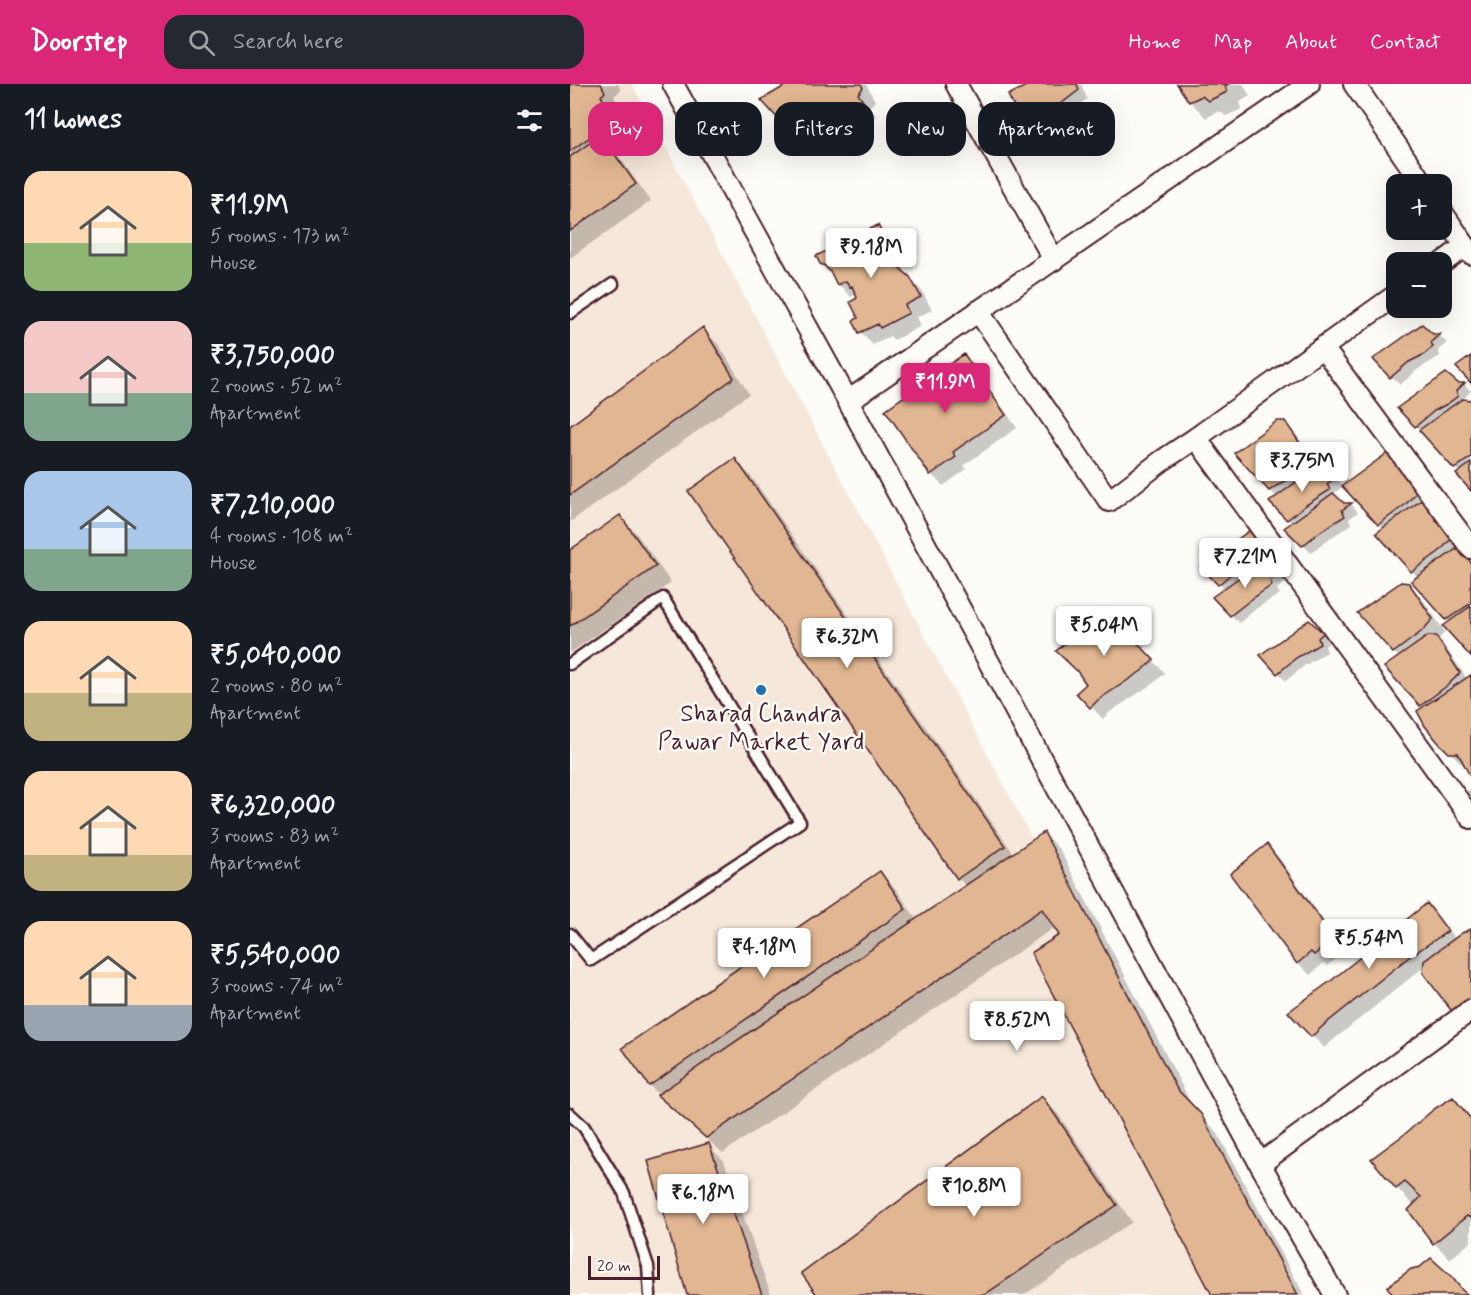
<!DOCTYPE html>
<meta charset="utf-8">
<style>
:root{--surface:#171b24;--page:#242831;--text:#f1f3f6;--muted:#9ea1a6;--accent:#db2777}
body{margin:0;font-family:Mynerve,sans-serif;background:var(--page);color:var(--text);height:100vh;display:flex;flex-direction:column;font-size:22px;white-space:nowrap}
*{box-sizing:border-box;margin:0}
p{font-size:20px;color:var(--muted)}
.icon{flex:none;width:33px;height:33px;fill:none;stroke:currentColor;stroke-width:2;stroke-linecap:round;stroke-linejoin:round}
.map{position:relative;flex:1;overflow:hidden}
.details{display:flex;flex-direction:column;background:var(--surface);width:570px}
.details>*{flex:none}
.banner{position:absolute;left:18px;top:18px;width:570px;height:54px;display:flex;gap:12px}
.fabs{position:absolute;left:816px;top:90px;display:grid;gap:12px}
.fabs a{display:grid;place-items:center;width:66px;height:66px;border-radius:12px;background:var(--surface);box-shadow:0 6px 24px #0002;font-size:30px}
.scale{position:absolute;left:18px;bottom:15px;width:72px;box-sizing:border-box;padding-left:6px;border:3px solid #4a1f2b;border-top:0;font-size:16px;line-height:21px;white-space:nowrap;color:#4a1f2b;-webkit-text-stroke:4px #fdfcf7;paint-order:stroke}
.price{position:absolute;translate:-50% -51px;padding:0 14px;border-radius:6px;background:#fff;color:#222;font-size:20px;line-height:39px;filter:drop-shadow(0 2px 3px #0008)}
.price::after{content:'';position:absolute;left:50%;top:36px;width:18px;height:14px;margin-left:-9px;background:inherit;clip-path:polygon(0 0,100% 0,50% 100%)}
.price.on{background:var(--accent);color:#fff}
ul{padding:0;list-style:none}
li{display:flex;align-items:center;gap:18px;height:150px;padding:0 24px}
li span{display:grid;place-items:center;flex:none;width:168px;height:120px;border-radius:18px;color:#555}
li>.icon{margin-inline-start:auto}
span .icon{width:72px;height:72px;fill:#fffc;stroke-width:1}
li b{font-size:26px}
h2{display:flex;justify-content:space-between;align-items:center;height:72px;padding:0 24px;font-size:26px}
.tag{padding:0 21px;border-radius:18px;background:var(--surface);box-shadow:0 6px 24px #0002;font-size:21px;line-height:54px}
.tag.on{background:var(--accent);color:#fff}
header{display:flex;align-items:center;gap:36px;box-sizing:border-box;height:84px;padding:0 30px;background:var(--accent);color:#fff}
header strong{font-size:28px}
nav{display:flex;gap:33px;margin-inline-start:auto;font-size:21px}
.search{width:420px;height:54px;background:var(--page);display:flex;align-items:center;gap:15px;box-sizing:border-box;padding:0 21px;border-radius:18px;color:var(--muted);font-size:22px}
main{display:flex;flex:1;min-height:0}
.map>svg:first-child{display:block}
.built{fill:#f5e7d9}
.shadow{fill:#0003}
.building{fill:#e1b692;stroke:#4a1f2b;stroke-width:1.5}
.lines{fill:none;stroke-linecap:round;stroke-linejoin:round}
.service-casing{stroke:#4a1f2b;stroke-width:15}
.minor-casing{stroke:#4a1f2b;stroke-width:24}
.service{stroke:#fdfcf7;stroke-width:10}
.minor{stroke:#fdfcf7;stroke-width:20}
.poi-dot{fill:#1f6fb2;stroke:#fdfcf7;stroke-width:2}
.labels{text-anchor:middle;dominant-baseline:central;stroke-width:5;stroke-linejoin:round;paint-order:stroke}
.poi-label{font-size:24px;fill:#4a1f2b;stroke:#fdfcf7}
</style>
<header>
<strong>Doorstep</strong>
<div class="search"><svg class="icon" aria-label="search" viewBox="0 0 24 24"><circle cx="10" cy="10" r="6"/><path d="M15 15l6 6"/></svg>Search here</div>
<nav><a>Home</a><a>Map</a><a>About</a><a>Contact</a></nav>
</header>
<main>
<section class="details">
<h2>11 homes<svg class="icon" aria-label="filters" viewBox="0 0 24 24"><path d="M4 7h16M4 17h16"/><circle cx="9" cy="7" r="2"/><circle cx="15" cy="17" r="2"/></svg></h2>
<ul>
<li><span style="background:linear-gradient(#ffd9b3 60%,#8fb573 0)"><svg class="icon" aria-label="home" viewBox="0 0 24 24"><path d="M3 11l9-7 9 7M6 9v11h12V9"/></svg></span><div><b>₹11.9M</b><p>5 rooms · 173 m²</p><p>House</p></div></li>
<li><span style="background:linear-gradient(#f6c9c9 60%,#7fa58c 0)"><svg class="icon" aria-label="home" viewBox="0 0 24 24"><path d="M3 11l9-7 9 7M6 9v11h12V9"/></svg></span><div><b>₹3,750,000</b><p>2 rooms · 52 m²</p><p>Apartment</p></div></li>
<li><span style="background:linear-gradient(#a9c7e8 65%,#7fa58c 0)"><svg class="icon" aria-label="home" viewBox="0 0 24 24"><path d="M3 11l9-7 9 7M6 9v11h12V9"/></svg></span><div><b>₹7,210,000</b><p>4 rooms · 108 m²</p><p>House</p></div></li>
<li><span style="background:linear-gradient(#ffd9b3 60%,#c2b280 0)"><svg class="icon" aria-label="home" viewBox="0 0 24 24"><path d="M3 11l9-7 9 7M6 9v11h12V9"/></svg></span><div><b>₹5,040,000</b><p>2 rooms · 80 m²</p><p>Apartment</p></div></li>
<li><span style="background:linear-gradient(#ffd9b3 70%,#c2b280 0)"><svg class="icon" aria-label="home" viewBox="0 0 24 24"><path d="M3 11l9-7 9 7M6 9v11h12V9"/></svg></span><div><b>₹6,320,000</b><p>3 rooms · 83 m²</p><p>Apartment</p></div></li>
<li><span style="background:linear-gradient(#ffd9b3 70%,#9aa5b1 0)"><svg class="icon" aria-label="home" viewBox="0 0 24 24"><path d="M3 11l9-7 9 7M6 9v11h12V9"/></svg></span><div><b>₹5,540,000</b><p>3 rooms · 74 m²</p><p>Apartment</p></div></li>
</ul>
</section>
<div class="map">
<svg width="901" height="1211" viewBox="0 0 901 1211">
<rect width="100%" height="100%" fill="#fdfcf7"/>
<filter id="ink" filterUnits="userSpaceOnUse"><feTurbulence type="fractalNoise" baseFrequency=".0167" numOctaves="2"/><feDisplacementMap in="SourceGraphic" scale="12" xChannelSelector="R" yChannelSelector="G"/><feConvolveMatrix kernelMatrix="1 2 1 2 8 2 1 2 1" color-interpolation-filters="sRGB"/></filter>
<g filter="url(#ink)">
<path class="built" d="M0 0H62L704 1211H0Z"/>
<path class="shadow" d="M0 0H48L51 6 44 12 50 25 46 29 65 61 54 66H44L81 117 0 174Z
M221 0H296L305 17 299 23 306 32 297 37 286 47 267 58 242 70 230 57Z
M463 0H511L517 15 500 27 460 45 452 37 440 12Z
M609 0H673L680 12 670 18 672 25 656 32 649 27 636 34 620 17Z
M307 142 320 155 324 164 333 173 332 176 335 190 352 207 362 226 347 233 351 242 324 256 320 252 303 261 291 248 285 237 290 235 289 214 287 209 281 213 268 200 263 191 252 179Z
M133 245 149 261 179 310 0 438V344Z
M869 251 877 259 868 266 870 272 847 286 830 301 805 275 863 252Z
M394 272 406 285 447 344 394 381 397 385 373 402 361 390Z
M894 300 901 307 892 316 901 318V405L890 389 846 342 887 301Z
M715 339 727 352 750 387 759 395 766 394 773 402 765 409 766 414 774 420H781L788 428 779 435 782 440 759 455 741 469 717 444 723 440 702 418 707 414 666 369Z
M823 372 892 468 901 477V571L881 539 843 497 849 494 842 487 814 445 774 402Z
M165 376 181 392 444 770 474 750 490 766 623 1023 647 1048 734 1211H644L491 851 485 843 153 1069 105 1027 80 1002 310 789 326 805 347 836 396 802 388 794 120 408Z
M50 433 66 449 101 499 0 569V468Z
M679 449 704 466 696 473 698 479 693 482 702 490H709L716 497 707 505 710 510 687 524 669 539 644 513 655 505 633 482Z
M838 500 851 513 875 548 868 556 878 567 898 596 901 593V691L896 681H893L868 656 854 624 816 583 830 574 824 568Z
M534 526 595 589 585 598 540 628 533 635 508 609 518 600 510 588Z
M749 548H756L763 555 755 562 757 568 734 582 716 597 692 572Z
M901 705V713L896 708Z
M697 762 710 775 775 867 757 882 754 879 740 891 728 879 662 790Z
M857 821 869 834 886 856 901 846V937L855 882 767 953 754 964 720 928 763 897Z
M472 1014 488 1030 562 1138 454 1211H248Z
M883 1015 901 1034V1158L880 1175 864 1159 844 1122 827 1104 803 1075Z
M138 1061 154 1077 201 1211H118Z"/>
<path class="building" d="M0 0H31L35 8 31 12 50 44 37 50 23 51 0 67Z
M218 0H291L293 4 288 10 295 20 285 25 273 35 255 46 229 58 191 16Z
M460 0H507L509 6 492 19 451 37 438 11Z
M607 0H658L655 2 657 8 638 17 632 12 619 18Z
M31 51 66 100 0 147V73Z
M308 141 315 155 322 159 320 163 324 179 340 193 351 213 335 221 339 229 310 244 308 240 289 249 283 237 288 234 280 218 287 214 282 202 280 203 276 197 267 201 261 189 255 182 250 180 246 172Z
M852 240 863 250H870L861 258 863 263 853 271 839 278 820 294 803 275Z
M133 243 164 294 0 411V342Z
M394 270 436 331 383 368 386 373 360 391 315 326Z
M901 272V299L886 283Z
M876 289 888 299H895L886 307 888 312 877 320 864 327 845 343 827 324Z
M892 315 901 316V373L884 385 849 346Z
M707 337H715L740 374 722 392 699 407 664 369Z
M816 370 824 371 848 407 836 420 808 441 772 402Z
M165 374 435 762 387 795 118 407Z
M901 379V407L886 390Z
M748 382 760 393H766L757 400 760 406 736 421 717 436 699 418Z
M763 409 774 419H782L772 426 775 432 751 447 732 462 714 444Z
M850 417 857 418 882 454 870 467 841 488 806 449Z
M50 431 86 482 0 542V466Z
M679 447 691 457H698L688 465 691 470 667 485 648 501 630 482Z
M885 466H893L901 479V519L876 536 841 497Z
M691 478 702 489 709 488 700 496 702 501 679 517 660 532 642 513Z
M831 498 839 499 863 535 851 548 823 569 787 529Z
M901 522V573L873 542Z
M534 524 584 576 573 586 528 616 520 624 506 609 516 600 507 587 486 567Z
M739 536 750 546H757L748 554 750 560 726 574 707 590 690 571Z
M858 552H866L890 589 878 601 850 622 814 583Z
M901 591V691L900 692 888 669H879L867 657 855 642 847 627Z
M474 748 607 1005 631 1030 728 1211H642L461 869 489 851 472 825 136 1054 87 1011Z
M697 760 764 854 744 871 741 868 727 880 660 790Z
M310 787 336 825 79 1002 52 964Z
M857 819 878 847 839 873 754 941 741 953 718 928 762 896Z
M901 845V916L883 929 853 889 854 877 892 849Z
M472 1012 547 1121 414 1211H247L231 1189Z
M883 1013 901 1035V1134L897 1132 863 1160 838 1126 851 1113 835 1098 826 1105 801 1075 836 1049 864 1025Z
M139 1059 192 1211H117L78 1077Z
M861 1174 882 1193 892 1206 898 1211H823L817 1203 841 1185 850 1183Z"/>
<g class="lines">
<g class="service-casing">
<path id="service" d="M0 229 43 200
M0 580 93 514 230 738 21 876 0 850
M0 1030 14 1043 54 1109 78 1182 80 1211"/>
</g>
<g class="minor-casing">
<path id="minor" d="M103 0 278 317
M386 0 484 176
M739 0 278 317 690 1080 765 1211
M784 0 853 100
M872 128 901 170
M872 179 895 162
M408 227 539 417 593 376 626 354 826 211
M753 264 901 464
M626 354 901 734
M690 1080 901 926"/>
</g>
<use href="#service" class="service"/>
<use href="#minor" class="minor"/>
</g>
</g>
<circle class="poi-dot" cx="191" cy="606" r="6"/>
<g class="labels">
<g class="poi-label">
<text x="191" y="630">Sharad Chandra<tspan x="191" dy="28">Pawar Market Yard</tspan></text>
</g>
</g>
</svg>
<div class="fabs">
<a>+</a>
<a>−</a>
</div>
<div class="scale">20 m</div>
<b class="price" style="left:301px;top:195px">₹9.18M</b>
<b class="price on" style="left:375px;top:330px">₹11.9M</b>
<b class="price" style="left:732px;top:409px">₹3.75M</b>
<b class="price" style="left:675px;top:505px">₹7.21M</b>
<b class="price" style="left:534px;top:573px">₹5.04M</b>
<b class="price" style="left:277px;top:585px">₹6.32M</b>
<b class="price" style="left:799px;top:886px">₹5.54M</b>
<b class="price" style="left:194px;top:895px">₹4.18M</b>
<b class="price" style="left:447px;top:968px">₹8.52M</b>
<b class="price" style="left:404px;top:1134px">₹10.8M</b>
<b class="price" style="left:133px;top:1141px">₹6.18M</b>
<div class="banner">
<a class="tag on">Buy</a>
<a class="tag">Rent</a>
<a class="tag">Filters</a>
<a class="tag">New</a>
<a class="tag">Apartment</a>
</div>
</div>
</main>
